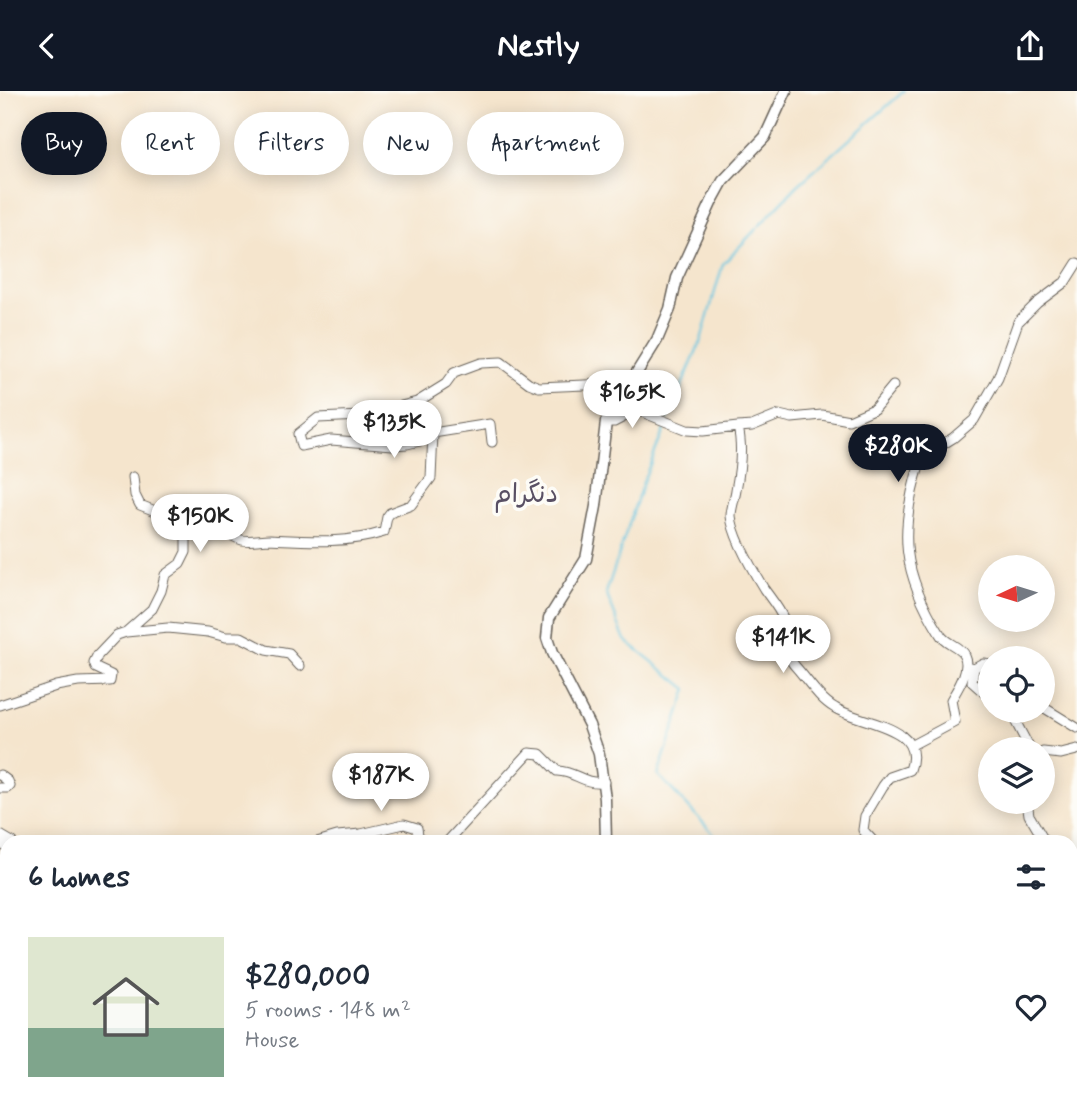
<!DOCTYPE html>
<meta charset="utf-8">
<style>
:root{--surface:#fff;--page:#f2f2f3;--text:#1f2937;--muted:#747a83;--line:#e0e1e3;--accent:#111827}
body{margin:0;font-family:Mynerve,"Playpen Sans Arabic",sans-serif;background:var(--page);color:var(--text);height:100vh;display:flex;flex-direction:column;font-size:26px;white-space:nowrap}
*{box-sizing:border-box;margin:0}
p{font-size:23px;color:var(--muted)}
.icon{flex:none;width:38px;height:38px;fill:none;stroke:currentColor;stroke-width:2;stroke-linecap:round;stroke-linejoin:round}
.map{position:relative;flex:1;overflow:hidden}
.drawer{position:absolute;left:0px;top:744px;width:1078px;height:275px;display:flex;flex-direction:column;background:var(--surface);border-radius:21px 21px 0 0;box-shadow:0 4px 18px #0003}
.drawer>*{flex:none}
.banner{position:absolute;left:21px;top:21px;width:700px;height:63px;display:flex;gap:14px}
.needle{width:46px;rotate:266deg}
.fabs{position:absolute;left:978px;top:464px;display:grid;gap:14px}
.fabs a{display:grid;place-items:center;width:77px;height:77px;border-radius:50%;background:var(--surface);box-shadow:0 4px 18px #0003;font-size:35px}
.price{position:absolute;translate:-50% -60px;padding:0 16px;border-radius:24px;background:#fff;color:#222;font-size:23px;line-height:46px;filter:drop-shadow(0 2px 4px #0008)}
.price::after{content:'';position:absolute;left:50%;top:42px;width:21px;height:16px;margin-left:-10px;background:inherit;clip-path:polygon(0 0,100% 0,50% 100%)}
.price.selected{background:var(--accent);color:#fff}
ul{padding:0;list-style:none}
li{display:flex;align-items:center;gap:21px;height:175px;padding:0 28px}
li+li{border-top:2px solid var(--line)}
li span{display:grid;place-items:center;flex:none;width:196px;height:140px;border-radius:0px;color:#555}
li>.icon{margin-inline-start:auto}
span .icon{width:84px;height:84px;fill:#fffc;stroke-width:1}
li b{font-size:30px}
h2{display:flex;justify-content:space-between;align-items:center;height:84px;padding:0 28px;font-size:30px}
.tag{padding:0 24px;border-radius:32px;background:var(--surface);box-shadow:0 4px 18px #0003;font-size:24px;line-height:63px}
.tag.selected{background:var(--accent);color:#fff}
header{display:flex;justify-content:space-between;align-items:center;height:91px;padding:0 28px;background:var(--accent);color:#fff;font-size:32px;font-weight:700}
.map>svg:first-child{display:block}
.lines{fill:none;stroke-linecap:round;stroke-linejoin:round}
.stream{stroke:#63c5e1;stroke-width:2}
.minor-casing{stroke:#68625a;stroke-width:11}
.major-casing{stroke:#68625a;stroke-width:13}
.minor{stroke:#fff;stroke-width:9}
.major{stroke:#fff;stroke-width:10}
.labels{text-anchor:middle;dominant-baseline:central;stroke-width:7;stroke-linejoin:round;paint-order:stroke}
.quarter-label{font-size:26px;fill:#595064;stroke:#fdfcf7}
</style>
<header><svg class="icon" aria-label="back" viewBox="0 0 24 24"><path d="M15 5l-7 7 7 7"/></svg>Nestly<svg class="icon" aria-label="share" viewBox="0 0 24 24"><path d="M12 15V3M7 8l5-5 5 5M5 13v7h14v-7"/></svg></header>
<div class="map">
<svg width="1077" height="1018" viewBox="0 0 1077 1018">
<rect width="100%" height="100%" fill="#fdfcf7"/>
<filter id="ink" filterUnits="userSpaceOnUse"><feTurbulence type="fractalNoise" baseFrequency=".0143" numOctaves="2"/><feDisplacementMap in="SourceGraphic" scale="14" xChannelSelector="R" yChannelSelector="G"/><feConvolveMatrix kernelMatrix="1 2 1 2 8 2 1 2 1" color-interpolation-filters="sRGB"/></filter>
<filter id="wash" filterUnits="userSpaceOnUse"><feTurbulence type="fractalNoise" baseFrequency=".00686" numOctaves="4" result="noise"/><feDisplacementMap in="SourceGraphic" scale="28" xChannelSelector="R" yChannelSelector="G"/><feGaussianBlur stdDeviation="1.57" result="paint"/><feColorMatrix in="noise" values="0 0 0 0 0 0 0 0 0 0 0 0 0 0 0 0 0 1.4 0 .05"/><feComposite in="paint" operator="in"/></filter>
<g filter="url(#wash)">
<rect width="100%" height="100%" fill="#f5e5cd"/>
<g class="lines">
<path class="stream" d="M668 328 701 249 723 173 797 95 904 0
M666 334 644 388 606 502 625 549 687 598 658 684 711 740 718 751
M770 1018 773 1012"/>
</g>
</g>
<g filter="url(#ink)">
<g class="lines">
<g class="minor-casing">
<path id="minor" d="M606 331H614L637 319 687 339 703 340 738 336C743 356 740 379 736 399 735 407 731 417 731 425 733 446 753 480 764 498 771 508 779 517 784 529 789 544 784 563 795 575 807 588 819 608 835 617 860 633 927 634 910 679L890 686 883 695 865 725 863 739 874 751
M738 336 752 335 779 324 792 327 822 324 849 329 874 318 893 295
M492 351 490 333 433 342 420 350 407 353 393 354 331 349 301 355 298 343 318 327 361 325 417 311 446 293 454 282 481 272 501 271 529 292 539 296 630 292
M186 445C193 440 203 436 212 437 224 437 231 446 242 449 251 451 261 448 270 448 309 450 347 453 384 441L387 426 390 422 411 414 431 387 433 342
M126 541 152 518 161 500 165 484 180 473 186 461V432L140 414 135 404 133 386
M969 576 974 577 983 572 990 573
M974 577 972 591 990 607
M0 614 56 595 78 591 110 590 111 584 96 577 94 572 98 564 117 544 126 541 168 537 208 541 226 546H241L266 559 289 563 300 575
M1043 616 1077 637
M1010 620 1030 658
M910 655 955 631 951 609C958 597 971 578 964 564 959 554 945 553 940 543 902 482 898 441 920 372L924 365 953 347 974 329 998 287 1018 231 1037 212 1065 191 1077 172
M1043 661 1061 663 1077 659
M0 684 8 690 10 695 8 697H0
M1027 710 1029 724 1045 751
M0 744 12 751
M317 751 337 745 361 743 404 733 417 737 419 751
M447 751 529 662 540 663 557 680C578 681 581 693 604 691
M0 752 7 756
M1071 782 1077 786
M0 800 7 804
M1071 837 1077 831
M1071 923 1077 926
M93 1012V1018
M266 1012 279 1018
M84 1018 85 1012
M310 1018 313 1012"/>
</g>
<g class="major-casing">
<path id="major" d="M606 751 605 708 599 663 589 634 552 562 547 547 549 527 586 468 596 415 606 331 657 249 670 218 677 187 712 110 723 90 765 46 786 0
M593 1018V1012"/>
</g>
<use href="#minor" class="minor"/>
<use href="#major" class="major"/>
</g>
</g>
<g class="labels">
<g class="quarter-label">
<text x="526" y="404">دنگرام</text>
</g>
</g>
</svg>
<div class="fabs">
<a><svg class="needle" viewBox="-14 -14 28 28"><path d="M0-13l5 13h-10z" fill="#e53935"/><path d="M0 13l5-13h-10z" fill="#747a83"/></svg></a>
<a><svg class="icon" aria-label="locate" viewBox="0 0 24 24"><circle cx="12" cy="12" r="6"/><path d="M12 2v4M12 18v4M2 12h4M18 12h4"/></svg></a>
<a><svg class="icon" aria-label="layers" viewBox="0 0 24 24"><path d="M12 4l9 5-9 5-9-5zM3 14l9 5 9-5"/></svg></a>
</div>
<b class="price" style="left:632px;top:339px">$165K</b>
<b class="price" style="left:394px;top:369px">$135K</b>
<b class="price selected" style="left:898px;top:393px">$280K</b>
<b class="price" style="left:200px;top:463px">$150K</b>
<b class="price" style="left:783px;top:584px">$141K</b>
<b class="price" style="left:381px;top:722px">$187K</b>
<div class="banner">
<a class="tag selected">Buy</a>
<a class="tag">Rent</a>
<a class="tag">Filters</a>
<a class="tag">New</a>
<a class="tag">Apartment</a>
</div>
<section class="drawer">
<h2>6 homes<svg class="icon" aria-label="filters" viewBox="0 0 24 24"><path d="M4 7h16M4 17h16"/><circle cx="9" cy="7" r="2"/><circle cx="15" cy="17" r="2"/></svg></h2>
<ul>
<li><span style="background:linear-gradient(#dfe7d0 65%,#7fa58c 0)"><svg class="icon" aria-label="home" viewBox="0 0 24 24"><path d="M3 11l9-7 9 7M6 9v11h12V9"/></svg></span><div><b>$280,000</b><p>5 rooms · 148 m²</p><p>House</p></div><svg class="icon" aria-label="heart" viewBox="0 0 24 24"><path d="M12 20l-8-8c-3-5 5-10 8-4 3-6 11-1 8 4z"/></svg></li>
</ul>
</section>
</div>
